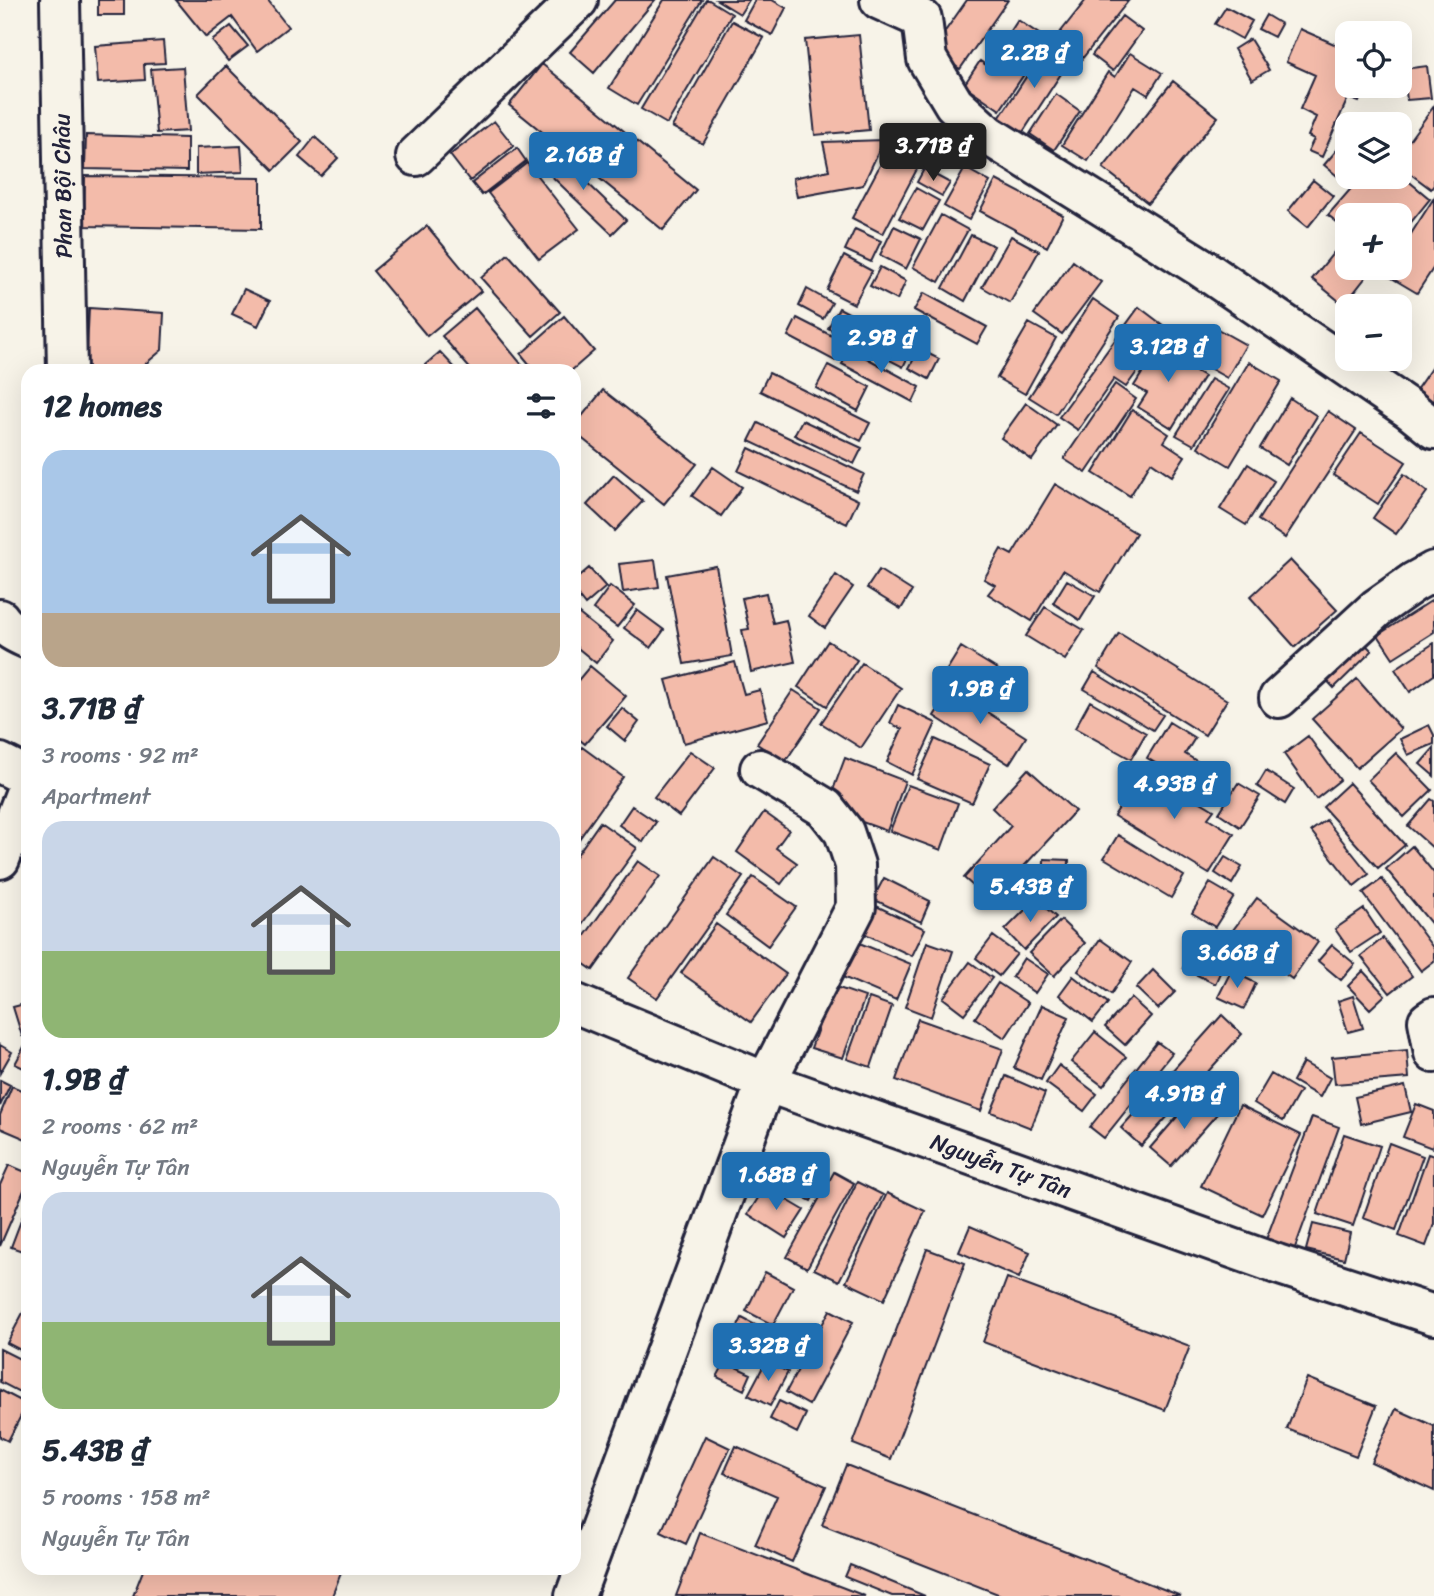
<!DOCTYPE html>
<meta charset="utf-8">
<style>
:root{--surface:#fff;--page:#f6f6f7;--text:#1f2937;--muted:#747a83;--accent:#1f6fb2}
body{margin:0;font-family:Sriracha,sans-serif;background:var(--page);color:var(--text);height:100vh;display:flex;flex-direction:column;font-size:26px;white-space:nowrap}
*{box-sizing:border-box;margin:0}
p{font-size:23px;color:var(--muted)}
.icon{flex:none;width:38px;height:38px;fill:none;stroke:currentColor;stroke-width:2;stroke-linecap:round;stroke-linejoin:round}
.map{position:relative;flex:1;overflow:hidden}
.side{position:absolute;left:21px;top:364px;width:560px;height:1211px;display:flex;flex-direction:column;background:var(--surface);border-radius:21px;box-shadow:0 7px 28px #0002}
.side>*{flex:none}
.controls{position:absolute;left:1335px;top:21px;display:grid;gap:14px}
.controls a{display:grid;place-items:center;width:77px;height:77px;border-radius:14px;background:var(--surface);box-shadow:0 7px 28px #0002;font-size:35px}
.price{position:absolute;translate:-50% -60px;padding:0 16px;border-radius:7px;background:var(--accent);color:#fff;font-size:23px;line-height:46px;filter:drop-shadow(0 2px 4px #0008)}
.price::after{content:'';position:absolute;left:50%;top:42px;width:21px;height:16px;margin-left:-10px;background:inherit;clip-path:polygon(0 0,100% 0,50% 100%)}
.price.active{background:#222;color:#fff}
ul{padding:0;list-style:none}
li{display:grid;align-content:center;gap:14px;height:371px;padding:0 21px}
li span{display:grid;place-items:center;height:217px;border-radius:21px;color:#555}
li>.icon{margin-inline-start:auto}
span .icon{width:126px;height:126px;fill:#fffc;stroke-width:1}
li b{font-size:30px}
h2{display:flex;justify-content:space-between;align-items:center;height:84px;padding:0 21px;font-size:30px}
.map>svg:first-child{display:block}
.building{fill:#f3bbaa;stroke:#22223b;stroke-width:2}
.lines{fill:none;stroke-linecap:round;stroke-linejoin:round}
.minor-casing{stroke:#22223b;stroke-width:44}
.minor{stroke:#f7f3e8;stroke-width:38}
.labels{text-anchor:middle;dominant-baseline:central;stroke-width:7;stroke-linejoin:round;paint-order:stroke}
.street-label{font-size:23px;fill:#22223b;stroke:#f7f3e8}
</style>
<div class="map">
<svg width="1434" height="1596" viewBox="0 0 1434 1596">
<rect width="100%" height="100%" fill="#f7f3e8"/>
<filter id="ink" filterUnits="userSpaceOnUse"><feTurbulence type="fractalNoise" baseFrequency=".0143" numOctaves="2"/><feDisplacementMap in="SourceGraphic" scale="14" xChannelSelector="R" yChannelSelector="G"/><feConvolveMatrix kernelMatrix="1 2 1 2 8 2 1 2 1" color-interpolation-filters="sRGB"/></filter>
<g filter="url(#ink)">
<path class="building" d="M98 0H124V15H98Z
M176 0H267L288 27 257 51 232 17 206 37Z
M615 0H655L594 73 570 52Z
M664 0H702L637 105 609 88Z
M706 0H709L732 14 667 124 641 109Z
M717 0H749L740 14Z
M755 0H772L786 8 772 35 744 20Z
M967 0H1008L960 69 932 50Z
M1086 0H1129L1081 60 1055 39Z
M1226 7 1252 21 1242 39 1215 24Z
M1266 15 1281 24 1274 37 1258 29Z
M1122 16 1142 31 1113 71 1092 55Z
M1018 20 1045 38 1034 55 1007 37Z
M732 21 764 38 703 144 672 127Z
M231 26 248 46 228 61 212 41Z
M1300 29 1348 50V86H1377L1373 94 1364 89 1359 102 1348 98 1322 157 1308 151 1314 139 1308 136 1316 117 1300 109 1315 75 1286 62Z
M859 35 869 130 815 135 805 40Z
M1250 39 1269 70 1252 80 1234 49Z
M163 41 165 63 144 64 145 80 98 83 95 46Z
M1009 45 1033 61 1000 110 964 85 980 61 992 69Z
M1047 45 1070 60 1021 135 998 120Z
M1130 53 1162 73 1148 95 1135 87 1088 161 1062 145 1108 72 1115 77Z
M542 64 696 190 663 230 509 105Z
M226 66 302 142 274 170 198 94Z
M1427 66 1431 98 1407 100 1403 69Z
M183 67 188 131 157 133 151 69Z
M1173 81 1218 117 1148 203 1103 168Z
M1056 94 1080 111 1054 150 1030 134Z
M1434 106V185L1431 189 1400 166V153Z
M494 121 514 146 470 181 450 155Z
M86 135 187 138V171L85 169Z
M315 137 338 158 321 176 299 157Z
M895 137 926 152 883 234 852 218Z
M1348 137V177H1355L1348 185 1324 165Z
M884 140 863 185 797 197 793 178 829 170 823 142Z
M241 146 243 172 196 174V148Z
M517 148 526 161 482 195 472 183Z
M554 151 626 220 612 234 540 165Z
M527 163 579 229 539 259 488 193Z
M965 168 990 182 969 220 944 206Z
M924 169 950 183 942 196 917 182Z
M1400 174 1430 199 1400 236V215H1348L1347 230 1328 215 1361 177H1400Z
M85 176 261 178V229L84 226Z
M996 180 1063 215 1047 247 980 211Z
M1313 180 1333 196 1308 227 1288 211Z
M916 188 939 201 923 230 899 218Z
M1434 198V267L1417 293 1385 274 1389 268H1400V251Z
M941 215 968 230 939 282 913 267Z
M427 226 481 291 427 336 373 271Z
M894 226 921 239 906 269 880 255Z
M855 229 881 241 871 262 845 250Z
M971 235 994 246 965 301 943 288Z
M1348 235V268H1373L1344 305 1312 279Z
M1011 236 1039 251 1010 303 982 287Z
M508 254 560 312 533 336 481 278Z
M844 256 872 271 854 304 827 290Z
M1073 261 1101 282 1062 334 1034 314Z
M880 267 906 281 897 300 870 286Z
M244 289 270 301 258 326 232 314Z
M807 289 832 303 823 319 799 306Z
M924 293 987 327 977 344 914 310Z
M1093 299 1119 317 1056 414 1029 397Z
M1139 307 1168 329 1126 387 1114 379 1078 430 1059 417Z
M89 308 164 313 162 350 137 371H86Z
M475 308 527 371H472L442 336Z
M839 308 913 347 903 367 828 328Z
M564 316 594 351 571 371H535L521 354Z
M797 318 844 342 835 361 788 336Z
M1029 323 1056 338 1025 394 997 378Z
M1214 327 1246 345 1227 378 1195 360Z
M1164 338 1189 354 1184 364 1204 376 1172 428 1138 407 1147 393 1134 386Z
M850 349 920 387 913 402 842 364Z
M919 349 939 359 929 379 909 368Z
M440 352 458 371H418Z
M1249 362 1281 381 1230 466 1198 447Z
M1434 364V402L1416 390Z
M828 365 870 387 858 411 816 388Z
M769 373 870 423 861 441 760 391Z
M1211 379 1229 389 1194 445 1176 435Z
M1115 384 1136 399 1086 473 1064 459Z
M603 390 697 464 664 504 574 432V426Z
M1290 398 1317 416 1287 465 1260 448Z
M1026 403 1057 425 1032 460 1001 438Z
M1132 410 1169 434 1164 442 1185 456 1172 476 1151 462 1130 496 1093 473Z
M1328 411 1356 430 1285 538 1258 520Z
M802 420 862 448 854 464 794 435Z
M758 423 864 474 856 491 749 441Z
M1361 433 1406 462 1378 504 1333 475Z
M749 448 858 500 847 524 738 471Z
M1248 464 1274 481 1246 525 1220 509Z
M713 467 742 487 721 516 692 496Z
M1404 474 1427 492 1396 534 1373 518Z
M614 475 643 501 615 531 587 505Z
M1055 484 1136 533 1100 592 1063 570 1032 621 988 594 995 585 984 579 1001 549 1012 555Z
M655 560 659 587 623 592 619 564Z
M1290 560 1337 610 1295 647 1250 597Z
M716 566 732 656 684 664 667 575Z
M589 568 606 587 585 605 574 591V581Z
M879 570 912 591 901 609 867 588Z
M836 575 853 587 825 628 809 616Z
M1067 580 1095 596 1080 620 1053 603Z
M610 586 635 605 617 627 593 609Z
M766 593 773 623 786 620 795 662 751 672 742 630 749 629 742 598Z
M1434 599V632L1393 658 1378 635Z
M1045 607 1084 630 1065 660 1026 636Z
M574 610 613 641 596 663 574 645Z
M637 610 664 630 651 648 624 628Z
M1342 620 1372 651 1334 688 1304 656Z
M1119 633 1227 700 1205 735 1098 668Z
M828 641 857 660 827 706 798 687Z
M1434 643V675L1410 692 1395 669Z
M961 647 1010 677 993 704 945 673Z
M735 662 744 694 760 690 768 720 684 743 666 680Z
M862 663 901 688 861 748 821 723Z
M590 666 626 696 585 744 574 735V685Z
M1094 672 1163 715 1153 730 1084 689Z
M1357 679 1401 729 1357 768 1312 719Z
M951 689 1026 737 1009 764 934 716Z
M793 690 821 708 785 762 757 744Z
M1090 701 1146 733 1131 759 1075 728Z
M898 705 936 723 912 775 887 762 902 729 890 723Z
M622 708 639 722 625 741 607 726Z
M1169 722 1195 738 1185 754 1230 781 1218 801 1147 758Z
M1429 725 1434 735V744L1408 755 1400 739Z
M1308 736 1340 780 1316 799 1284 754Z
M935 739 990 764 972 803 917 779Z
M582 747 623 777 574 846V759Z
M1434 748V776L1420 764Z
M690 751 715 768 679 816 654 797Z
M1396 753 1432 790 1404 817 1368 780Z
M845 758 905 781 887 831 826 809Z
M1144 768 1214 810 1208 818 1234 834 1209 874 1114 816Z
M1028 769 1075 811 991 902 964 878 1011 826 992 808Z
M1266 771 1294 789 1285 804 1257 786Z
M1238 783 1260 796 1240 827 1219 813Z
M1349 783 1405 845 1378 868 1323 807Z
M908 785 958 803 941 850 890 831Z
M1431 799 1434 801V849L1408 826Z
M632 806 656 822 643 842 619 825Z
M764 812 789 830 776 848 797 863 781 884 737 852Z
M1326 820 1369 874 1354 886 1311 831Z
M600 822 637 848 574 935V859Z
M1118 835 1184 876 1171 898 1104 858Z
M1412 846 1434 873V927L1386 869Z
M714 857 743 877 657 998 628 978Z
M1225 857 1242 867 1232 884 1215 873Z
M1044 859 1069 860 1068 895 1043 894Z
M638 861 660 876 593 970 574 957V951Z
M753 877 796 907 768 946 726 915Z
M884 878 930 901 921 922 873 899Z
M1382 879 1434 949V961L1421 971 1363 893Z
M1210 883 1234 897 1215 927 1192 913Z
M1257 898 1318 942 1292 979 1230 934Z
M1036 899 1056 917 1024 950 1005 930Z
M872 904 925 929 912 956 859 931Z
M1364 909 1380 933 1351 952 1335 929Z
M1061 920 1085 943 1054 976 1029 953Z
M716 924 786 974 751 1022 681 973Z
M993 936 1017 954 999 976 976 958Z
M1197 937 1229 953 1215 984 1183 968Z
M1383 938 1412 976 1390 993 1361 956Z
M1100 939 1132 962 1111 994 1078 971Z
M852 940 911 964 896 1000 838 975Z
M927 942 953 951 931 1017 905 1007Z
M1332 945 1355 964 1341 980 1318 961Z
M1024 958 1048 974 1035 993 1012 977Z
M970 962 992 978 964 1014 943 998Z
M1153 970 1175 992 1158 1009 1136 988Z
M1231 971 1256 983 1244 1009 1218 997Z
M1363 971 1385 995 1370 1009 1348 986Z
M1073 976 1108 1003 1093 1022 1059 995Z
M998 983 1028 1003 1005 1038 975 1018Z
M833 986 865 997 843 1058 811 1048Z
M1353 996 1363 1028 1348 1032 1338 1001Z
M869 998 892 1006 871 1067 847 1059Z
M1131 998 1151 1016 1125 1045 1105 1027Z
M28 1003V1034L22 1036 13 1007Z
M1042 1005 1069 1017 1041 1080 1014 1068Z
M1222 1015 1242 1034 1141 1146 1121 1128Z
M918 1019 1003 1049 981 1111 896 1080Z
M1095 1032 1126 1057 1103 1086 1071 1062Z
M1157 1042 1172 1053 1104 1138 1090 1127Z
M26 1043 28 1044V1070L15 1064Z
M0 1045 12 1052 0 1073Z
M1407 1050 1409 1078 1335 1084 1332 1057Z
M1303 1062 1330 1078 1320 1097 1293 1081Z
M1059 1065 1097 1094 1084 1111 1046 1083Z
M1271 1074 1300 1091 1283 1121 1254 1103Z
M1006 1076 1045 1093 1031 1128 991 1112Z
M0 1080 10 1085 0 1106Z
M12 1086 28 1093V1140L0 1128V1115Z
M1405 1086 1411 1112 1361 1124 1355 1097Z
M1196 1095 1217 1114 1171 1166 1150 1148Z
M1416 1104 1434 1111V1142L1432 1148 1403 1137Z
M1240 1105 1301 1135 1262 1215 1201 1186Z
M1312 1117 1339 1127 1292 1256 1264 1245Z
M1344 1134 1380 1146 1353 1226 1317 1214Z
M1389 1143 1423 1156 1396 1230 1363 1218Z
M1428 1154 1434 1156V1224L1426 1246 1399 1236Z
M797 1155 827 1170 811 1201 781 1186Z
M9 1165 28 1173V1181L0 1246V1185Z
M834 1172 854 1183 807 1268 787 1257Z
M857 1182 883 1195 839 1281 814 1269Z
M765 1187 804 1210 786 1238 748 1214Z
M887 1193 925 1211 884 1300 846 1282Z
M28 1202V1253L11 1247Z
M1313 1224 1350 1233 1344 1259 1306 1250Z
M970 1226 1030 1252 1019 1278 959 1252Z
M927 1249 965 1263 891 1459 853 1444Z
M765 1272 793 1287 773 1325 746 1311Z
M1007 1278 1190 1346 1165 1410 983 1342Z
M25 1309 28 1310V1354L7 1343Z
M830 1310 853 1322 809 1405 786 1392Z
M742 1318 772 1334 758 1363 727 1348Z
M783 1326 806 1337 791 1365 769 1353Z
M0 1349 28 1363 27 1396 0 1382Z
M766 1361 788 1372 770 1406 748 1395Z
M725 1362 751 1374 744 1390 717 1377Z
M1307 1378 1376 1406 1356 1456 1287 1429Z
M0 1390 27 1404 8 1441 0 1437Z
M779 1401 806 1414 797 1433 770 1419Z
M1396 1409 1434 1426V1491L1371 1462Z
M705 1436 730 1448 686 1544 661 1532Z
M736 1446 826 1486 792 1562 755 1545 777 1496 724 1473Z
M846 1465 1181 1596H1003L822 1525Z
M700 1533 865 1596H676Z
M850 1565 925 1596H892L845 1577Z
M144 1568H343L332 1596H133Z"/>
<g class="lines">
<g class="minor-casing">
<path id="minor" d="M60 0 67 371
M880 0 922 19 927 59 954 104 988 135 1199 266 1409 409 1434 429
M416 156 578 0
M0 619C6 629 17 634 28 639
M1279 698 1377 608 1414 582 1434 571
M0 763 28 777
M0 859 28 786
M574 1003 766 1082 1277 1264 1434 1315
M1434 1017 1428 1021 1434 1053
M575 1596 766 1082 856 907 855 865 844 832 825 808 760 769"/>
</g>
<use href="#minor" class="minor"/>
</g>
</g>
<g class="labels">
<g class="street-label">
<text transform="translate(63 186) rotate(-91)">Phan Bội Châu</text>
<text transform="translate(1001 1166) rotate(20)">Nguyễn Tự Tân</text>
</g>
</g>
</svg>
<div class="controls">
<a><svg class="icon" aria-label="locate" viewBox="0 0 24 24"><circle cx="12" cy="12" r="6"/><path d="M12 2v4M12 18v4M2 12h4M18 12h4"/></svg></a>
<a><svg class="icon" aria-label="layers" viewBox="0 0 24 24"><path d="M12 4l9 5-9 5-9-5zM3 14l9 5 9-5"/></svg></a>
<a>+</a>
<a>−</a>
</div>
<b class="price" style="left:1034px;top:90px">2.2B ₫</b>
<b class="price active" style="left:933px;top:183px">3.71B ₫</b>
<b class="price" style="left:583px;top:192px">2.16B ₫</b>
<b class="price" style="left:881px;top:375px">2.9B ₫</b>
<b class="price" style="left:1168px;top:384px">3.12B ₫</b>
<b class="price" style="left:980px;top:726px">1.9B ₫</b>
<b class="price" style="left:1174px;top:821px">4.93B ₫</b>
<b class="price" style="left:1030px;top:924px">5.43B ₫</b>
<b class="price" style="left:1237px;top:990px">3.66B ₫</b>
<b class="price" style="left:1184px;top:1131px">4.91B ₫</b>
<b class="price" style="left:776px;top:1212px">1.68B ₫</b>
<b class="price" style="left:768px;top:1383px">3.32B ₫</b>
<section class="side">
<h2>12 homes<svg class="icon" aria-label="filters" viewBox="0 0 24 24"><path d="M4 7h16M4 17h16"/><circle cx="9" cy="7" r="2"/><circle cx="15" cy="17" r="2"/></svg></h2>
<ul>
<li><span style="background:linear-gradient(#a9c7e8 75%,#b9a48a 0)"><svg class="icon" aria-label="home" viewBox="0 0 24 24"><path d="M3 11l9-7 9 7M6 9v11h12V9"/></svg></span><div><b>3.71B ₫</b><p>3 rooms · 92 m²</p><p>Apartment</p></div></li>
<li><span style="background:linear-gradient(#c9d6e8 60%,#8fb573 0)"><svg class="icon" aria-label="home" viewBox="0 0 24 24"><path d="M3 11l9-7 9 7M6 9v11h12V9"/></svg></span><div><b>1.9B ₫</b><p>2 rooms · 62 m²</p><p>Nguyễn Tự Tân</p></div></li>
<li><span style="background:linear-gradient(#c9d6e8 60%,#8fb573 0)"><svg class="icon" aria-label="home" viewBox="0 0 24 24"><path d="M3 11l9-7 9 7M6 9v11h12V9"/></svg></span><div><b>5.43B ₫</b><p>5 rooms · 158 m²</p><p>Nguyễn Tự Tân</p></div></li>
</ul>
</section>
</div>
